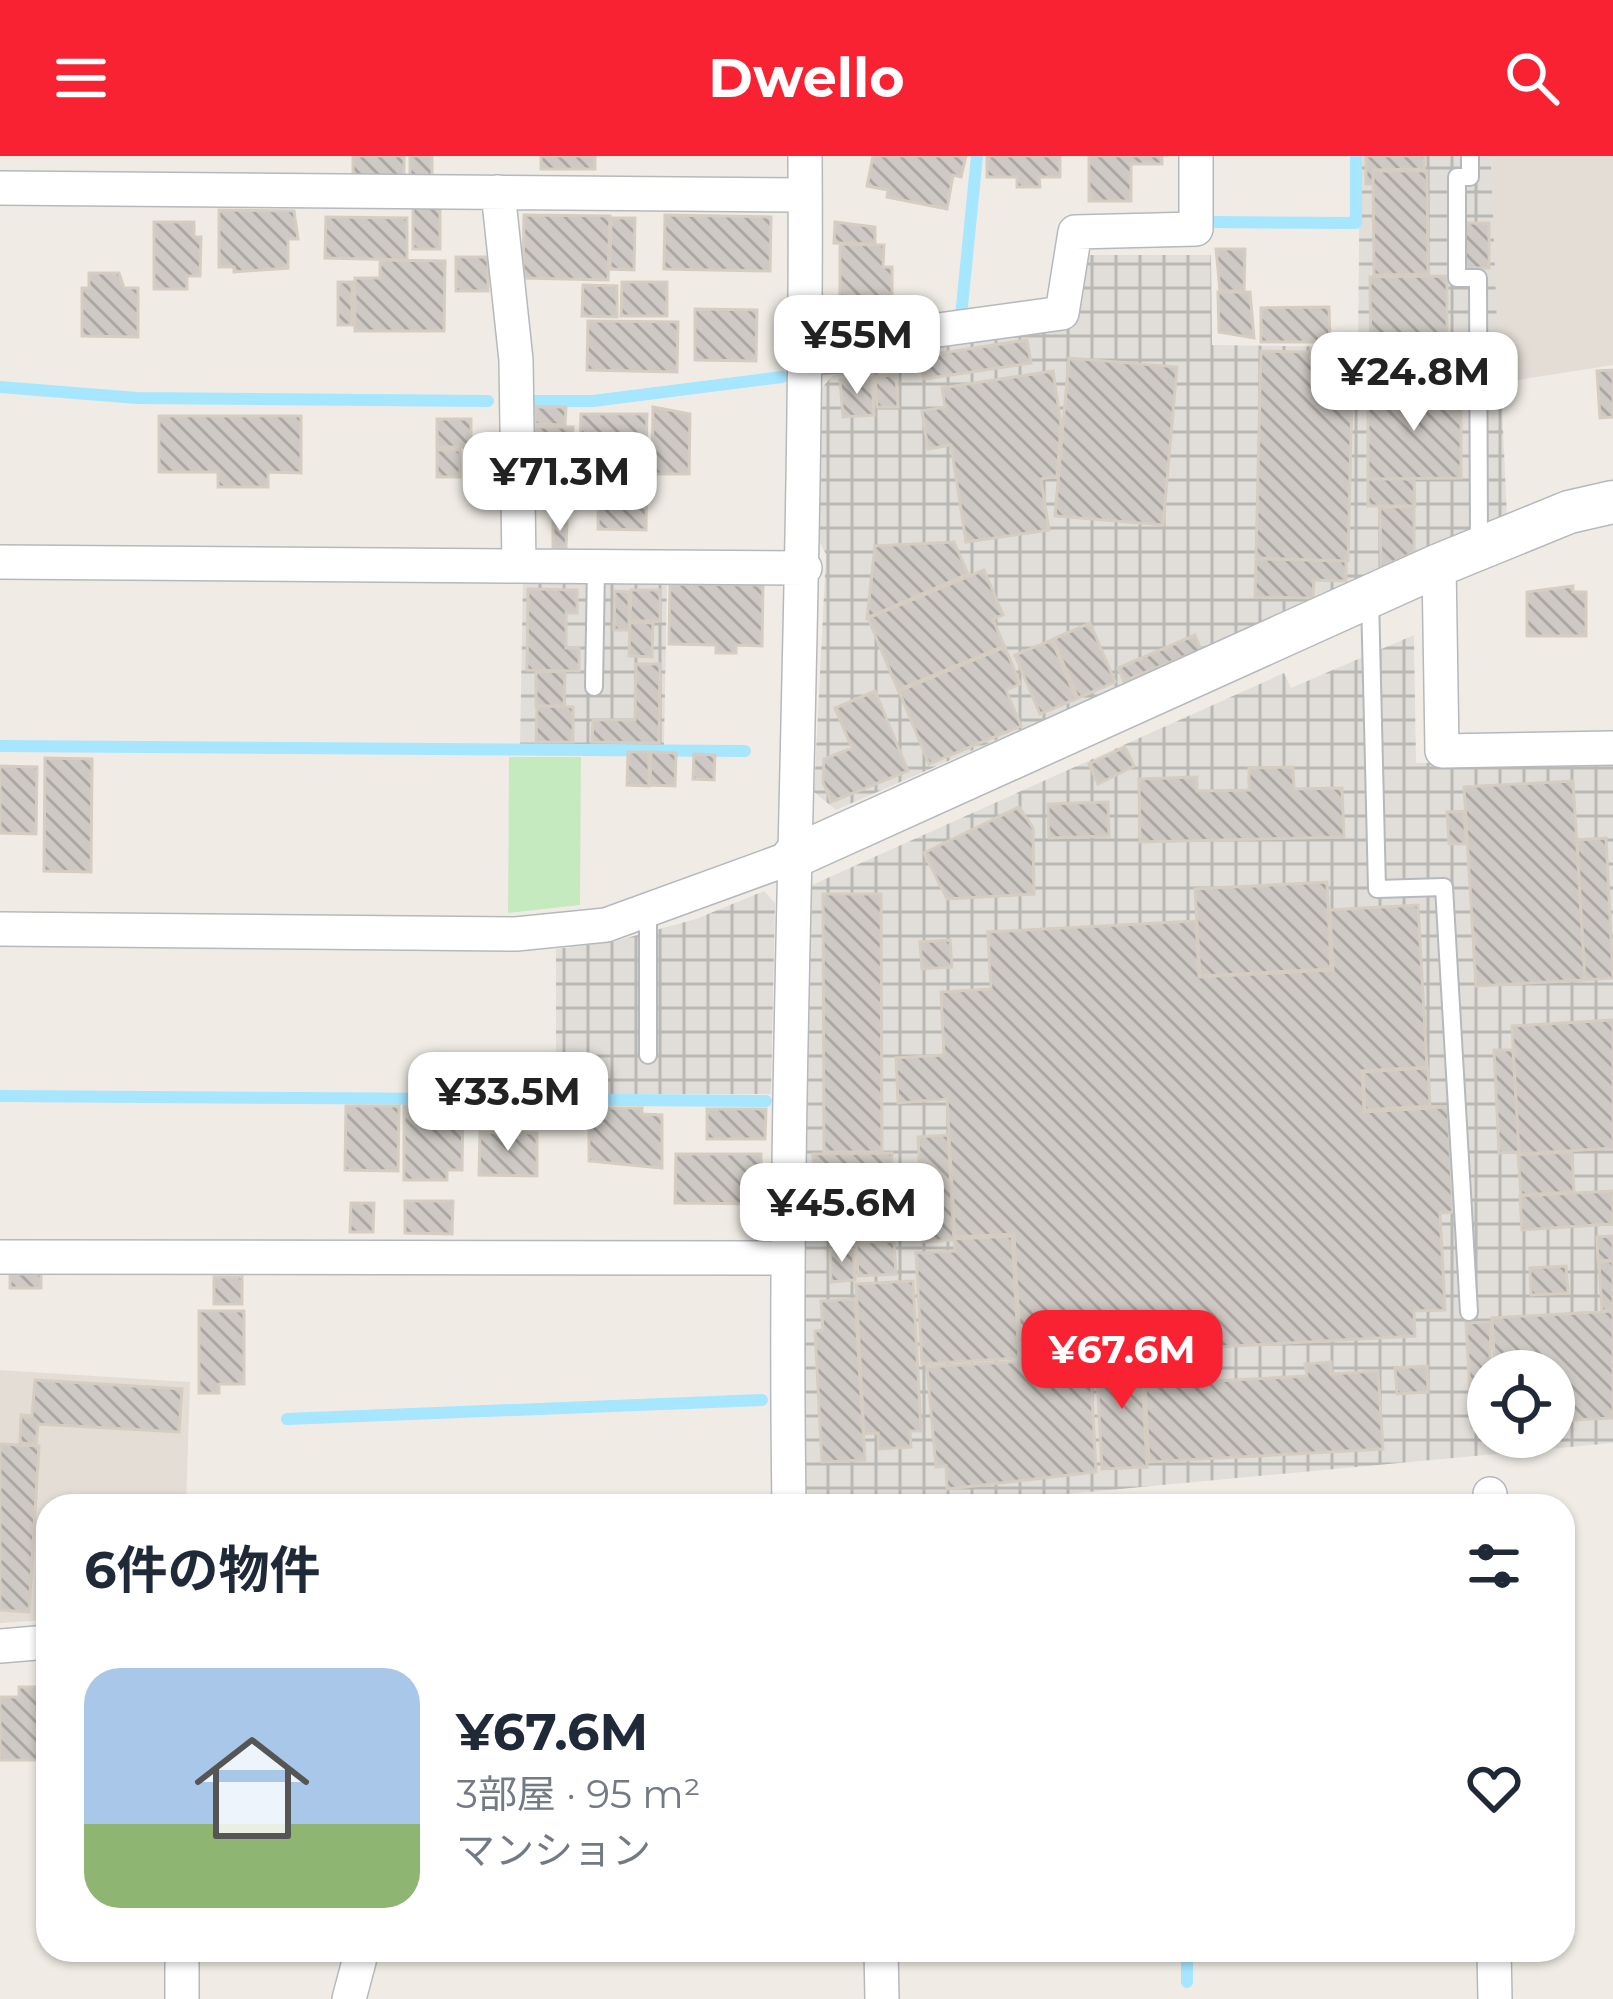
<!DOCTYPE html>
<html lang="ja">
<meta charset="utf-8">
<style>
:root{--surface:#fff;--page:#f6f6f7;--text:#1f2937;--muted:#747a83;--accent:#f92233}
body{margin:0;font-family:Montserrat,"Noto Sans JP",sans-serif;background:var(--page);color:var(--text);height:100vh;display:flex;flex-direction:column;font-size:45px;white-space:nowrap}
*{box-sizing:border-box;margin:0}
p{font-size:39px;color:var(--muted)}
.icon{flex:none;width:66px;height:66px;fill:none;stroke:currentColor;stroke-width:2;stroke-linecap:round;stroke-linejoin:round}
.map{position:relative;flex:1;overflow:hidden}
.drawer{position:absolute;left:36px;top:1338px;width:1539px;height:468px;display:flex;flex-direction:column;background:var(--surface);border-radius:36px;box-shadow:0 3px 9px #0004}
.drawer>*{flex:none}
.buttons{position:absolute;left:1467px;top:1194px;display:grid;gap:24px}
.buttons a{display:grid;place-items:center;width:108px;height:108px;border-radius:50%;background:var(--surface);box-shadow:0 3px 9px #0004;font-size:60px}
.price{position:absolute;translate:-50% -102px;padding:0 27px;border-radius:24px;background:#fff;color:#222;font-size:39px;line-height:78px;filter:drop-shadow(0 3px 6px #0008)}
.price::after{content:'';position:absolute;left:50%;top:72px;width:36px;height:27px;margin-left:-18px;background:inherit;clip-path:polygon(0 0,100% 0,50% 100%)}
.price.on{background:var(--accent);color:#fff}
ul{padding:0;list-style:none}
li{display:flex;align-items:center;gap:36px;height:300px;padding:0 48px}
li span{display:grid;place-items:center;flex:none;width:336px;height:240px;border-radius:36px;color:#555}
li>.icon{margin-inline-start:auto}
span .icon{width:144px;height:144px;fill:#fffc;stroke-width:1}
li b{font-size:51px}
h2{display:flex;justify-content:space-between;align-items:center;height:144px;padding:0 48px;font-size:51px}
header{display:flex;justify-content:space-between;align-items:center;height:156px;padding:0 48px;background:var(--accent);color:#fff;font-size:54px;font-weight:700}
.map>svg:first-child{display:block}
.industrial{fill:url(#industrial-grid);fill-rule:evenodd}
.education{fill:#e3ddd5}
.green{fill:#c6eabf}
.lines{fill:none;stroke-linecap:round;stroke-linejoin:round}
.stream{stroke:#a6e6ff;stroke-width:12}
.building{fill:url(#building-back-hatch);stroke:#d6cdc2;stroke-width:3}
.service-casing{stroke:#b5b9bd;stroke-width:20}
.minor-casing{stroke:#b5b9bd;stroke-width:36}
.tertiary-casing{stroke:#b5b9bd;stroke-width:45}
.service{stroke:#fff;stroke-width:16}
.minor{stroke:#fff;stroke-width:33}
.tertiary{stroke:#fff;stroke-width:42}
</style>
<header><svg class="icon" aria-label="menu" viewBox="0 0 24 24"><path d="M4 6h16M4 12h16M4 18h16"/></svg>Dwello<svg class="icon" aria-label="search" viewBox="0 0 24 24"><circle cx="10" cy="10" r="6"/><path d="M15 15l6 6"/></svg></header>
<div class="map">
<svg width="1613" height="1843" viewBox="0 0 1613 1843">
<defs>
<pattern id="industrial-grid" width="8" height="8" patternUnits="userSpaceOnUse" patternTransform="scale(3)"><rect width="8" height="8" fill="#e1ded9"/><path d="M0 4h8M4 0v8" fill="none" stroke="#bab8b4"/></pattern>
<pattern id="building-back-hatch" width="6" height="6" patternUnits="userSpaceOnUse" patternTransform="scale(3)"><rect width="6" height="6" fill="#cec9c4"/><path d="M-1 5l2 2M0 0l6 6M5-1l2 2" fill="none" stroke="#aaa7a3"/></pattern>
</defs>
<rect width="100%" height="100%" fill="#f0ece5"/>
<path class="industrial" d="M1360 0H1491L1507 361 836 654 814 636 826 398 820 387V234L836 216 888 215 908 195 1065 170 1081 106 1089 99H1211L1212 189 1358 191Z
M523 425 667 427 664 589 520 588Z
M1414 479 1416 607 1613 605V1287L939 1350H819L803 1331 802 1101 812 729 1284 517 1291 532ZM1488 1215H1554V1281H1488Z
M764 735 775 747 771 938H556V793L612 786 696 763Z"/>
<path class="education" d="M1491 0H1613V209L1499 227Z
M0 1214 190 1226 186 1350H48V1464L0 1467Z"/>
<path class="green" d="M509 601H581L580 749 508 757Z"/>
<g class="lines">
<path class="stream" d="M1214 66 1356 67V0
M961 160 977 0
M0 231 137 242 488 245
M533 245H593L782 221
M0 590 745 595
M0 940 766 945
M287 1263 762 1244
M1187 1794V1826"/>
</g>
<path class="building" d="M353 0H404V22H353Z
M410 0H432V25H410Z
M541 0H595V13H541Z
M873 0H966L961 21 953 19 947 53 887 41 888 34 867 30Z
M987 0H1060V21H1039L1040 31H1017V21H987Z
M1089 0H1162V8H1131V45H1089Z
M1366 0H1424V13L1373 14V28H1366Z
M1373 15H1427L1428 118 1374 119Z
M413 51H440V93H413Z
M219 54 294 55 298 83H288V112L234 116V111H219Z
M524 59 610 60 608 124 523 122Z
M665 59 771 61 770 115 664 113Z
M326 61 407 62V104L325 102Z
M611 62H635L634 114 610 113Z
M154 66H194V81H201L200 120H187V133H154Z
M835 66 875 71V88L834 87Z
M1463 67H1489V112H1464Z
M840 88 884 89 883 111H892V143L840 142Z
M1216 93H1245L1244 135H1220Z
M456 101H488V135H456Z
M380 104 445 105 444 175H355V122H380Z
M89 117H119L124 132H138V181L82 180V132H89Z
M1447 120V218H1371L1370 121Z
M338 126H352V169H338Z
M622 126H667V160H621Z
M583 129 617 130V161L582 160Z
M1218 136H1250L1254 182 1219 176Z
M1329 151 1330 186H1261V152Z
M695 153 757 154 756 205 695 204Z
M588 165 678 166 677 216 587 214Z
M1027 184 1031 207 924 223 921 200Z
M1261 195 1353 197 1348 405 1256 402Z
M1069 202 1177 211 1163 369 1055 360Z
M1613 214V261L1600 262 1597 215Z
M1053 215 1061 269 1057 320 1041 323 1049 374 966 386 951 289 928 293 922 255 945 251 942 232Z
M896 219 898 251H877L875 220Z
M872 222 874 259 843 261 840 224Z
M1368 233H1461V322L1368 323Z
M536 251H566L565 269 535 268Z
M653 251 690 258 689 318H652Z
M581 258H647L646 292 580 291Z
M159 260H301V317L268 316V331H218V316H159Z
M437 263H471V291H437Z
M535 271H573L572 302 535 301Z
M599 292 647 293 646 374 598 373Z
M437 294H460V321H437Z
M1368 323H1414L1415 350H1368Z
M1380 351H1414V396L1381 412Z
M553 365H567L566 392 553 391Z
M954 386 968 418 867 462 875 390Z
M1256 403 1346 405V425L1314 424 1313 442 1255 441Z
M984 414 1003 459 993 463 1004 490 898 534 868 462Z
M670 428 763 429 762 490 736 489V497H716V489L669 488Z
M1573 430V436H1586V480H1527V436Z
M528 433 577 434V457H566V492H579V515L527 514Z
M631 434H660V465H630Z
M615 435 629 436V474H614Z
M630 466 653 467 652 501 629 500Z
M1090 467 1115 526 1078 542 1053 483Z
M1195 479 1201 494 1124 525 1118 512Z
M1052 484 1076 543 1040 558 1015 499Z
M1005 491 1020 528 1006 534 1021 570 929 608 899 535Z
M636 508H660L659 587 592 586 593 564H635Z
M536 515 565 516 564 550H536Z
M875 535 908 615 831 646 823 626 824 603 852 592 835 552Z
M537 550 573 551V586H536Z
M1125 591 1134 610 1098 628 1089 608Z
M628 596H649V630L627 629Z
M651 596 676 597 675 630 650 629Z
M694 598 715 599 714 624 693 623Z
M45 602 92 603 91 716 44 715Z
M0 610 37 611 36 678 0 677Z
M1293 611 1294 633 1342 632 1344 681 1140 686 1139 623 1197 621V635L1249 634V612Z
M1573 625 1585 824 1476 830 1464 631Z
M1108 646 1109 680 1049 682 1048 648Z
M1019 651 1033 672 1034 738 947 743 924 697Z
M1464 655 1466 688H1449L1447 656Z
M1606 682 1613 822 1585 824 1577 684Z
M1327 726 1331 813 1200 820 1195 733Z
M823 738H881L882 996H824Z
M1418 749 1427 911 1362 915 1364 956 1448 951 1453 1056 1440 1057 1445 1154 1414 1155 1415 1180 1021 1202 1014 1078 955 1081 947 943 898 947 896 902 944 899 941 836 991 833 988 776 1196 765 1199 821 1333 814 1330 754Z
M950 784 952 811 922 813 920 786Z
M1613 864V992L1519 998 1512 870Z
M1494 894H1513L1519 996 1499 997Z
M1428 912 1430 950 1365 954 1363 916Z
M346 950H399L398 1015 345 1014Z
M404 950 463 951 462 1014H447V1024H404Z
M589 952H642V958L662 959V1012L589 1005Z
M707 953H766L765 983H707Z
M480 976 537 977V1020L479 1019Z
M948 979 954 1084 923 1086 918 981Z
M1572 996 1574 1036 1521 1039 1518 999Z
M892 997V1075L813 1076V998Z
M676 998H761V1048L675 1047Z
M1613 1035V1068L1522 1074 1520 1040Z
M405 1045H453L452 1078 405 1077Z
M351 1047H374L373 1076H350Z
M1012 1080 1019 1202 922 1208 916 1097 955 1095 954 1083Z
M1613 1080V1104L1598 1105 1597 1081Z
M894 1085 896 1118 858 1120 856 1086Z
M853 1093 855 1124 831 1126 830 1094Z
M1613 1105V1154L1602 1155 1599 1106Z
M1566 1110 1568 1137 1531 1139 1530 1112Z
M10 1118H41V1132H10Z
M214 1121H242V1148H214Z
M913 1125 921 1275H910L911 1291 879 1293 878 1277 864 1278 856 1128Z
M855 1143 865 1304 822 1306 815 1175 823 1174 821 1145Z
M199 1155H244V1228H219V1237H199Z
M1613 1155V1262L1554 1265V1215H1495L1492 1162Z
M1491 1166 1488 1271 1472 1272 1466 1167Z
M1141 1198 1147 1311 1102 1313 1096 1201Z
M1090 1201 1096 1316 947 1333 946 1310 936 1311 927 1211Z
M1331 1206V1218L1378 1215 1383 1293 1149 1306 1145 1229 1190 1226 1189 1214 1214 1212 1215 1225 1307 1220 1305 1208Z
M1427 1210 1428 1236 1397 1238 1395 1212Z
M35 1224 182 1233 179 1276 38 1268 36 1288 20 1287 21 1259 32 1260Z
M0 1288 39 1290 29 1456 0 1454Z
M19 1531H39V1541H46V1604H0V1541H19Z"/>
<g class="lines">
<g class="service-casing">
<path id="service" d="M1470 0V21H1457V122H1478L1479 392
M1370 442 1377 733 1444 731 1469 1156
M594 531 596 410
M648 757V899"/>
</g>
<g class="minor-casing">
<path id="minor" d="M0 32 805 39
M805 202 888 196 902 179 1062 157 1075 76 1196 73V0
M0 406 519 410 516 204 498 36
M1439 409 1442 595 1613 592
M519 410 805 412
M0 773 516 778 606 769 793 701
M0 1101 785 1102
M1490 1338 1491 1350
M789 1350C782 900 808 450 805 0
M0 1490 48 1486
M182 1794V1843
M881 1794 882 1843
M1494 1794 1495 1843
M349 1843 362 1794"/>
</g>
<g class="tertiary-casing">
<path id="tertiary" d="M793 701 1439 409 1569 356 1613 346"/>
</g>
<use href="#service" class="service"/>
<use href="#minor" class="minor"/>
<use href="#tertiary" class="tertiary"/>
</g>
</svg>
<div class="buttons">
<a><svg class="icon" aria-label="locate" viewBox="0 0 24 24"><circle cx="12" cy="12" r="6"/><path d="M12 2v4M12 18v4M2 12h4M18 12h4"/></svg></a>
</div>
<b class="price" style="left:857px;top:241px">¥55M</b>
<b class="price" style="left:1414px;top:278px">¥24.8M</b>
<b class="price" style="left:560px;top:378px">¥71.3M</b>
<b class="price" style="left:508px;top:998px">¥33.5M</b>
<b class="price" style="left:842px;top:1109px">¥45.6M</b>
<b class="price on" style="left:1122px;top:1256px">¥67.6M</b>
<section class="drawer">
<h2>6件の物件<svg class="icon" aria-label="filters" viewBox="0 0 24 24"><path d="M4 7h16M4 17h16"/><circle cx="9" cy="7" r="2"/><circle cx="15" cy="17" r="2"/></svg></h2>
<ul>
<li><span style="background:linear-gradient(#a9c7e8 65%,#8fb573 0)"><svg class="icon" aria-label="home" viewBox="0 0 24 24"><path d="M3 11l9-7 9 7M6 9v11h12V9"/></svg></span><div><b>¥67.6M</b><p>3部屋 · 95 m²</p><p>マンション</p></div><svg class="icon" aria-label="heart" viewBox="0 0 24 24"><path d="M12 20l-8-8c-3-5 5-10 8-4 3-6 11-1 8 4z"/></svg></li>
</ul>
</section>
</div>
